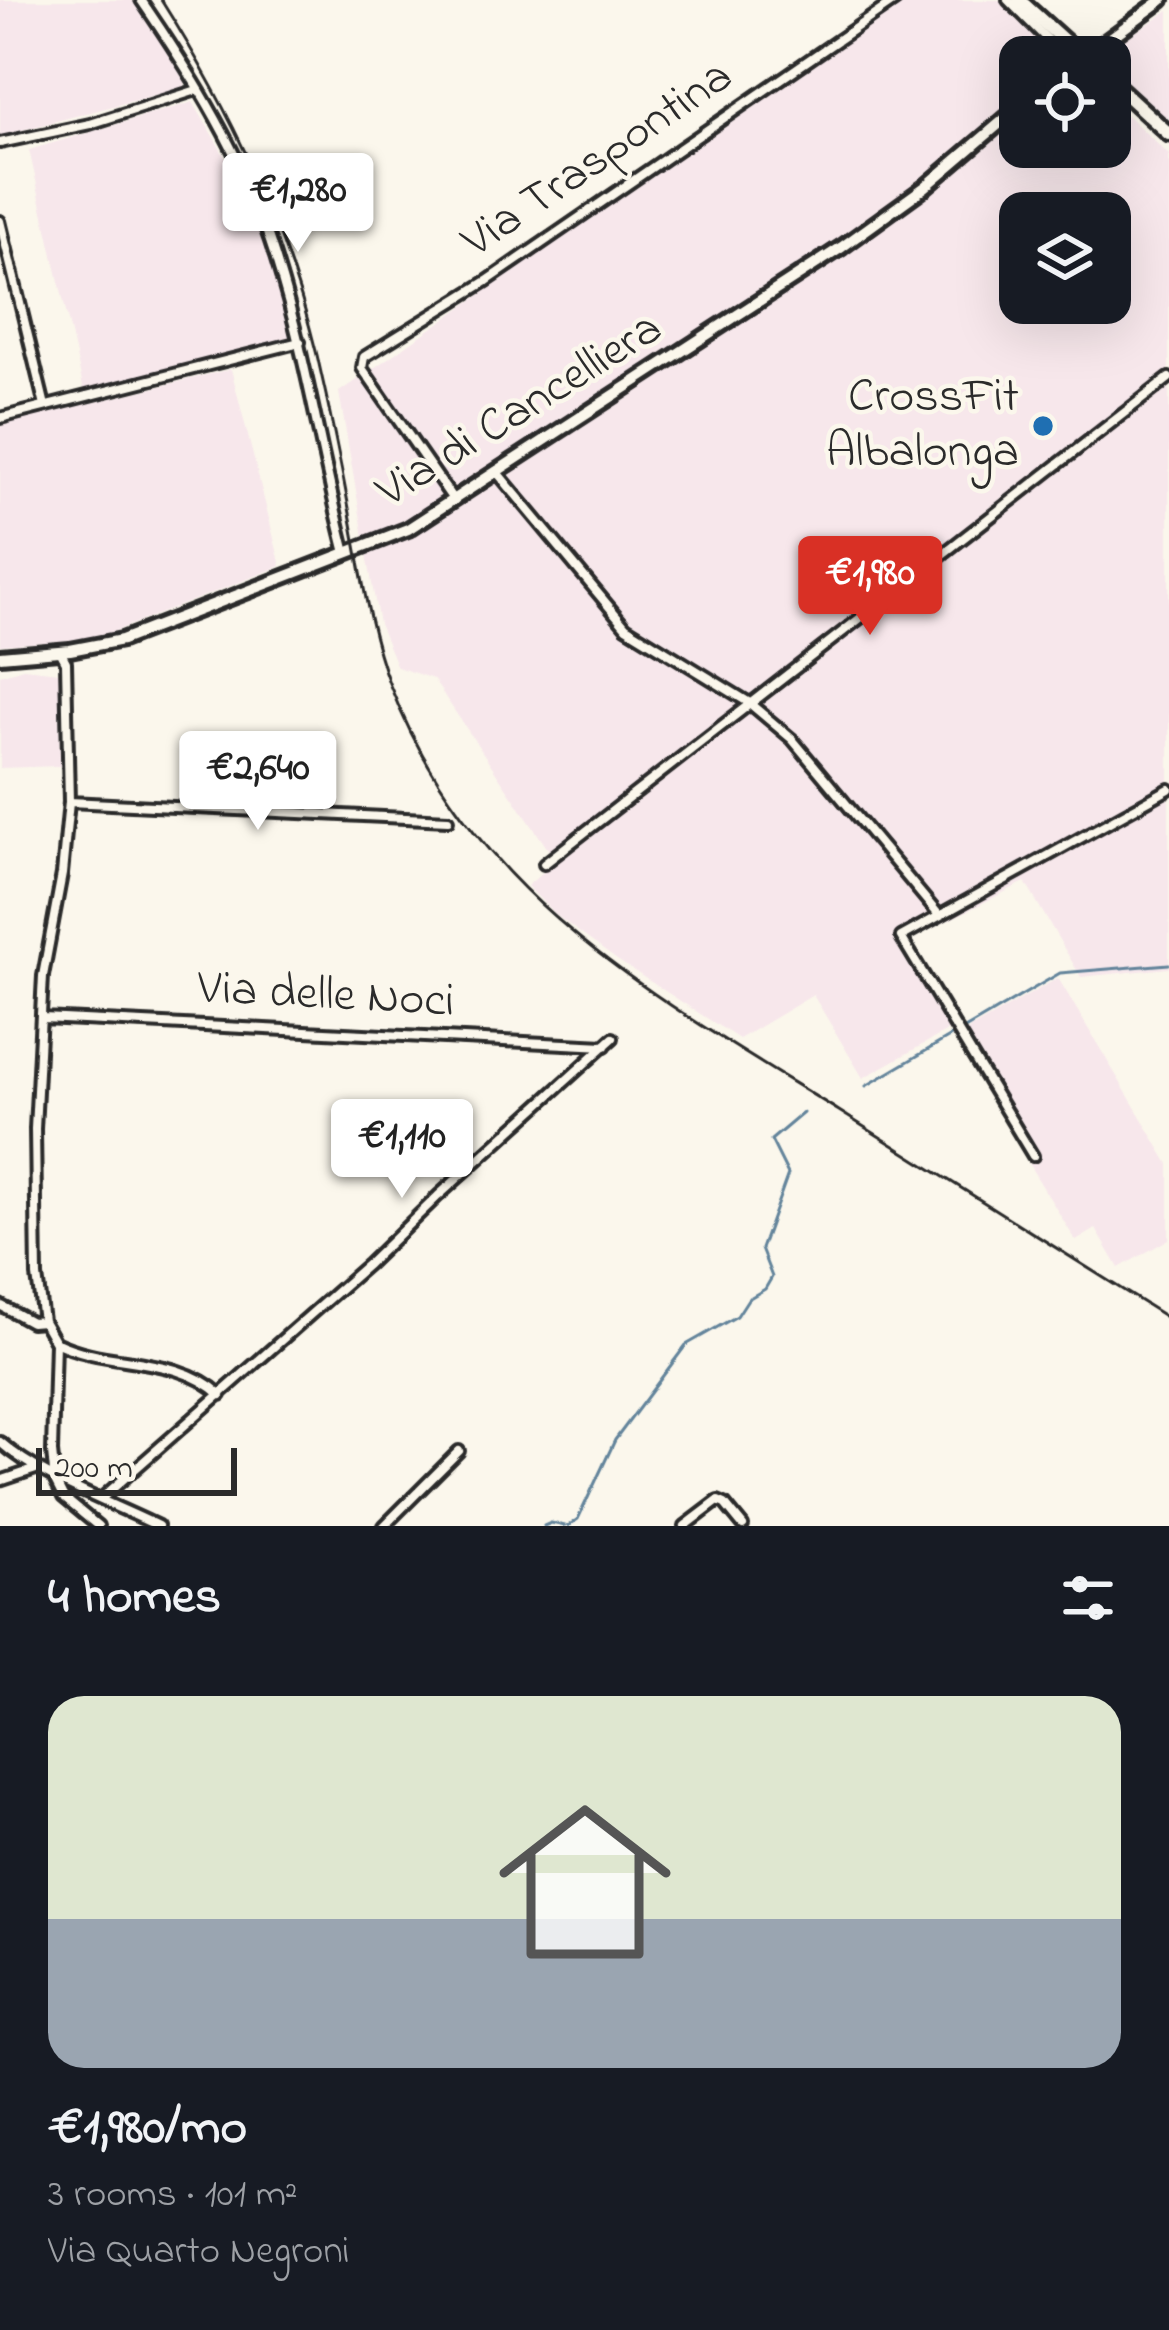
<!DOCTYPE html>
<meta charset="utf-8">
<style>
:root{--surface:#171b24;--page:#20242c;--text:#f1f3f6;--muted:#9ea1a6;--line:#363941;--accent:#d93025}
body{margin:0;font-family:"Indie Flower",sans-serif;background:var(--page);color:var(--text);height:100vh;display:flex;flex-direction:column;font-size:45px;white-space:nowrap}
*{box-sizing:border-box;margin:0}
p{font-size:39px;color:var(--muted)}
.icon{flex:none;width:66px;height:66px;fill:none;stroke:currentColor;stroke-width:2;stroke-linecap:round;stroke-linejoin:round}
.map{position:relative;height:1526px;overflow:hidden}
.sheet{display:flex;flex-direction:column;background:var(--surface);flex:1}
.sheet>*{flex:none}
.fabs{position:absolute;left:999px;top:36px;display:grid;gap:24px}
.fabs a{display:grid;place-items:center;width:132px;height:132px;border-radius:24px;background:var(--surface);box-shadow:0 12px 48px #0002;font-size:60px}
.scale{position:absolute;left:36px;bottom:30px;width:201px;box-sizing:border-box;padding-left:12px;border:6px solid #2b2b2b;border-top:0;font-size:33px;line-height:42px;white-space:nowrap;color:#2b2b2b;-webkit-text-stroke:9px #fbf7ec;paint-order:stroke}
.price{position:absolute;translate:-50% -102px;padding:0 27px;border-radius:12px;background:#fff;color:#222;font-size:39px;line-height:78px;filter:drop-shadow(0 3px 6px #0008)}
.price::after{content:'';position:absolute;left:50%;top:72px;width:36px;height:27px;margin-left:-18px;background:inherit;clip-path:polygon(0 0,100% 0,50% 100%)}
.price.active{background:var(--accent);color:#fff}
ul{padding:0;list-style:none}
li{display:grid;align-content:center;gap:24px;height:636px;padding:0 48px}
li+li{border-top:3px solid var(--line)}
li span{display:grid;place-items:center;height:372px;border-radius:36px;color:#555}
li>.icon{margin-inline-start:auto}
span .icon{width:216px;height:216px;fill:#fffc;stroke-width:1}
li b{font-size:51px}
h2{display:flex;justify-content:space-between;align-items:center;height:144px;padding:0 48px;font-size:51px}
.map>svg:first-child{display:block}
.built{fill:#f7e7eb;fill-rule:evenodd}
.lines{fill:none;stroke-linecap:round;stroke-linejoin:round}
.stream{stroke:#63849b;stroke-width:3}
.street-casing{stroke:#2b2b2b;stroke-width:16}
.secondary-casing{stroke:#2b2b2b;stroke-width:20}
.primary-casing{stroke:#2b2b2b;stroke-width:21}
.street{stroke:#fbf7ec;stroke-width:8}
.secondary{stroke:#fbf7ec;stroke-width:10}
.primary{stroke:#fbf7ec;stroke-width:12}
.rail{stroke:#2b2b2b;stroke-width:3}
.poi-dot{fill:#1f6fb2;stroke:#fbf7ec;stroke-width:4.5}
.labels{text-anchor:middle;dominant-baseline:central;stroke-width:9;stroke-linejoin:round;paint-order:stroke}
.street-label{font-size:48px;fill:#2b2b2b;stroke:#fbf7ec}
.poi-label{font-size:48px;fill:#2b2b2b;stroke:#fbf7ec;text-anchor:end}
</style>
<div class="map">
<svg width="1169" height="1526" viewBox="0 0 1169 1526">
<rect width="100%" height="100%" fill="#fbf7ec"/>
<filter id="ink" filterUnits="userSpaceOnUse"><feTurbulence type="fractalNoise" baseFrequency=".00833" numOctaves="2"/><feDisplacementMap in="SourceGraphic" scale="24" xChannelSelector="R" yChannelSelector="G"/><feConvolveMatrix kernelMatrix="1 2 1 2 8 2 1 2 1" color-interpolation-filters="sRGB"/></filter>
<g filter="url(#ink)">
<path class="built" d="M0 0H136L186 77 185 87 0 136Z
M907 0H1001L1064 57H1020V147H1110V99L1169 155V968L1081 977 1025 882 899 945 949 1030 863 1078 813 995 739 1039 617 960 557 916 527 886 556 861 433 679 397 667 379 624 339 392ZM1020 213H1110V303H1020Z
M1169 10V124L1110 64V57L1101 55Z
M193 102 245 191 268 248 292 342 84 391 29 150Z
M231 369 281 566 95 639 0 645V425Z
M23 668 59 672 60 766 0 768V675Z
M1058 978 1169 1164V1239L1119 1268 1096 1229 1076 1241 1028 1163 1038 1156 963 1033Z"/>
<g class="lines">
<path class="stream" d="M963 1030 1060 973 1169 964
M866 1086 953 1035
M544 1526 551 1523 565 1526
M568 1526 578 1519 615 1440 686 1345 737 1316 748 1299 765 1289 772 1277 761 1249 788 1174 771 1140 803 1113"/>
<g class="street-casing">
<path id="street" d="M141 0C187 67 233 140 261 216 302 325 317 441 346 553
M1008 0 1065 57
M0 143 90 124 197 90
M0 221 45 406
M0 418 300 342
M496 471 626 627 748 702 792 739 938 914
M454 501 362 368 364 357 487 281 896 0
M60 651 66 662 69 802 62 874 43 976 35 1129 37 1276 43 1321 55 1342 52 1452 55 1481 63 1497 98 1526
M69 802 448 820
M544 864 1169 378
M43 1018 605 1046
M1033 1156 901 937 1169 789
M0 1305 31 1322 43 1321
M55 1342C108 1368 176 1353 221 1395
M0 1442C41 1478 107 1501 158 1526
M0 1481 36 1469
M102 1498 368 1264 438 1196 613 1038
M384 1526 459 1451
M685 1526 718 1501 725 1504 743 1526"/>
</g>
<g class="secondary-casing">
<path id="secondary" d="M1086 56 1162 0
M0 656 70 650 122 640 408 529 842 247 925 187 1020 106"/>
</g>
<g class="primary-casing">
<path id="primary" d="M1019 0 1082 57
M1110 80 1169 134"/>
</g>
<use href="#street" class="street"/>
<use href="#secondary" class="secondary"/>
<use href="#primary" class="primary"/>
<path class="rail" d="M161 0C232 112 285 225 317 355 332 420 345 485 357 551 365 595 373 641 389 683 473 899 652 995 839 1111 949 1180 1059 1249 1169 1319"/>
</g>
</g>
<circle class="poi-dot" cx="1043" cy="426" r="12"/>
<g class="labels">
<g class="street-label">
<text transform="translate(598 160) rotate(-34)">Via Traspontina</text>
<text transform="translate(520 411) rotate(-32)">Via di Cancelliera</text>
<text transform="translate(326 996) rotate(3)">Via delle Noci</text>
</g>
<g class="poi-label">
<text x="1019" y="398">CrossFit<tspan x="1019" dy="55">Albalonga</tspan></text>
</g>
</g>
</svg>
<div class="fabs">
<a><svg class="icon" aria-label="locate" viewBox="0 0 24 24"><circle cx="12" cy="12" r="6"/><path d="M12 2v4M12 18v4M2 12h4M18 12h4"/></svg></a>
<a><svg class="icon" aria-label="layers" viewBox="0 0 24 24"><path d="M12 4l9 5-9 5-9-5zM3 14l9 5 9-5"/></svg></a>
</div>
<div class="scale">200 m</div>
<b class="price" style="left:298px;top:255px">€1,280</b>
<b class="price active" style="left:870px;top:638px">€1,980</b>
<b class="price" style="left:258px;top:833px">€2,640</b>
<b class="price" style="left:402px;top:1201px">€1,110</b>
</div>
<section class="sheet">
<h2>4 homes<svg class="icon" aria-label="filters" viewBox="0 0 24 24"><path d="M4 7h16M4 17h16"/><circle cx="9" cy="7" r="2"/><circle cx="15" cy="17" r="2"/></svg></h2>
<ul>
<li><span style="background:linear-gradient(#dfe7d0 60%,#9aa5b1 0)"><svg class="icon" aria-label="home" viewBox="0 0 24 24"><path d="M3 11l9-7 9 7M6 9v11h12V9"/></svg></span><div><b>€1,980/mo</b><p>3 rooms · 101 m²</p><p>Via Quarto Negroni</p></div></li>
</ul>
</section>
